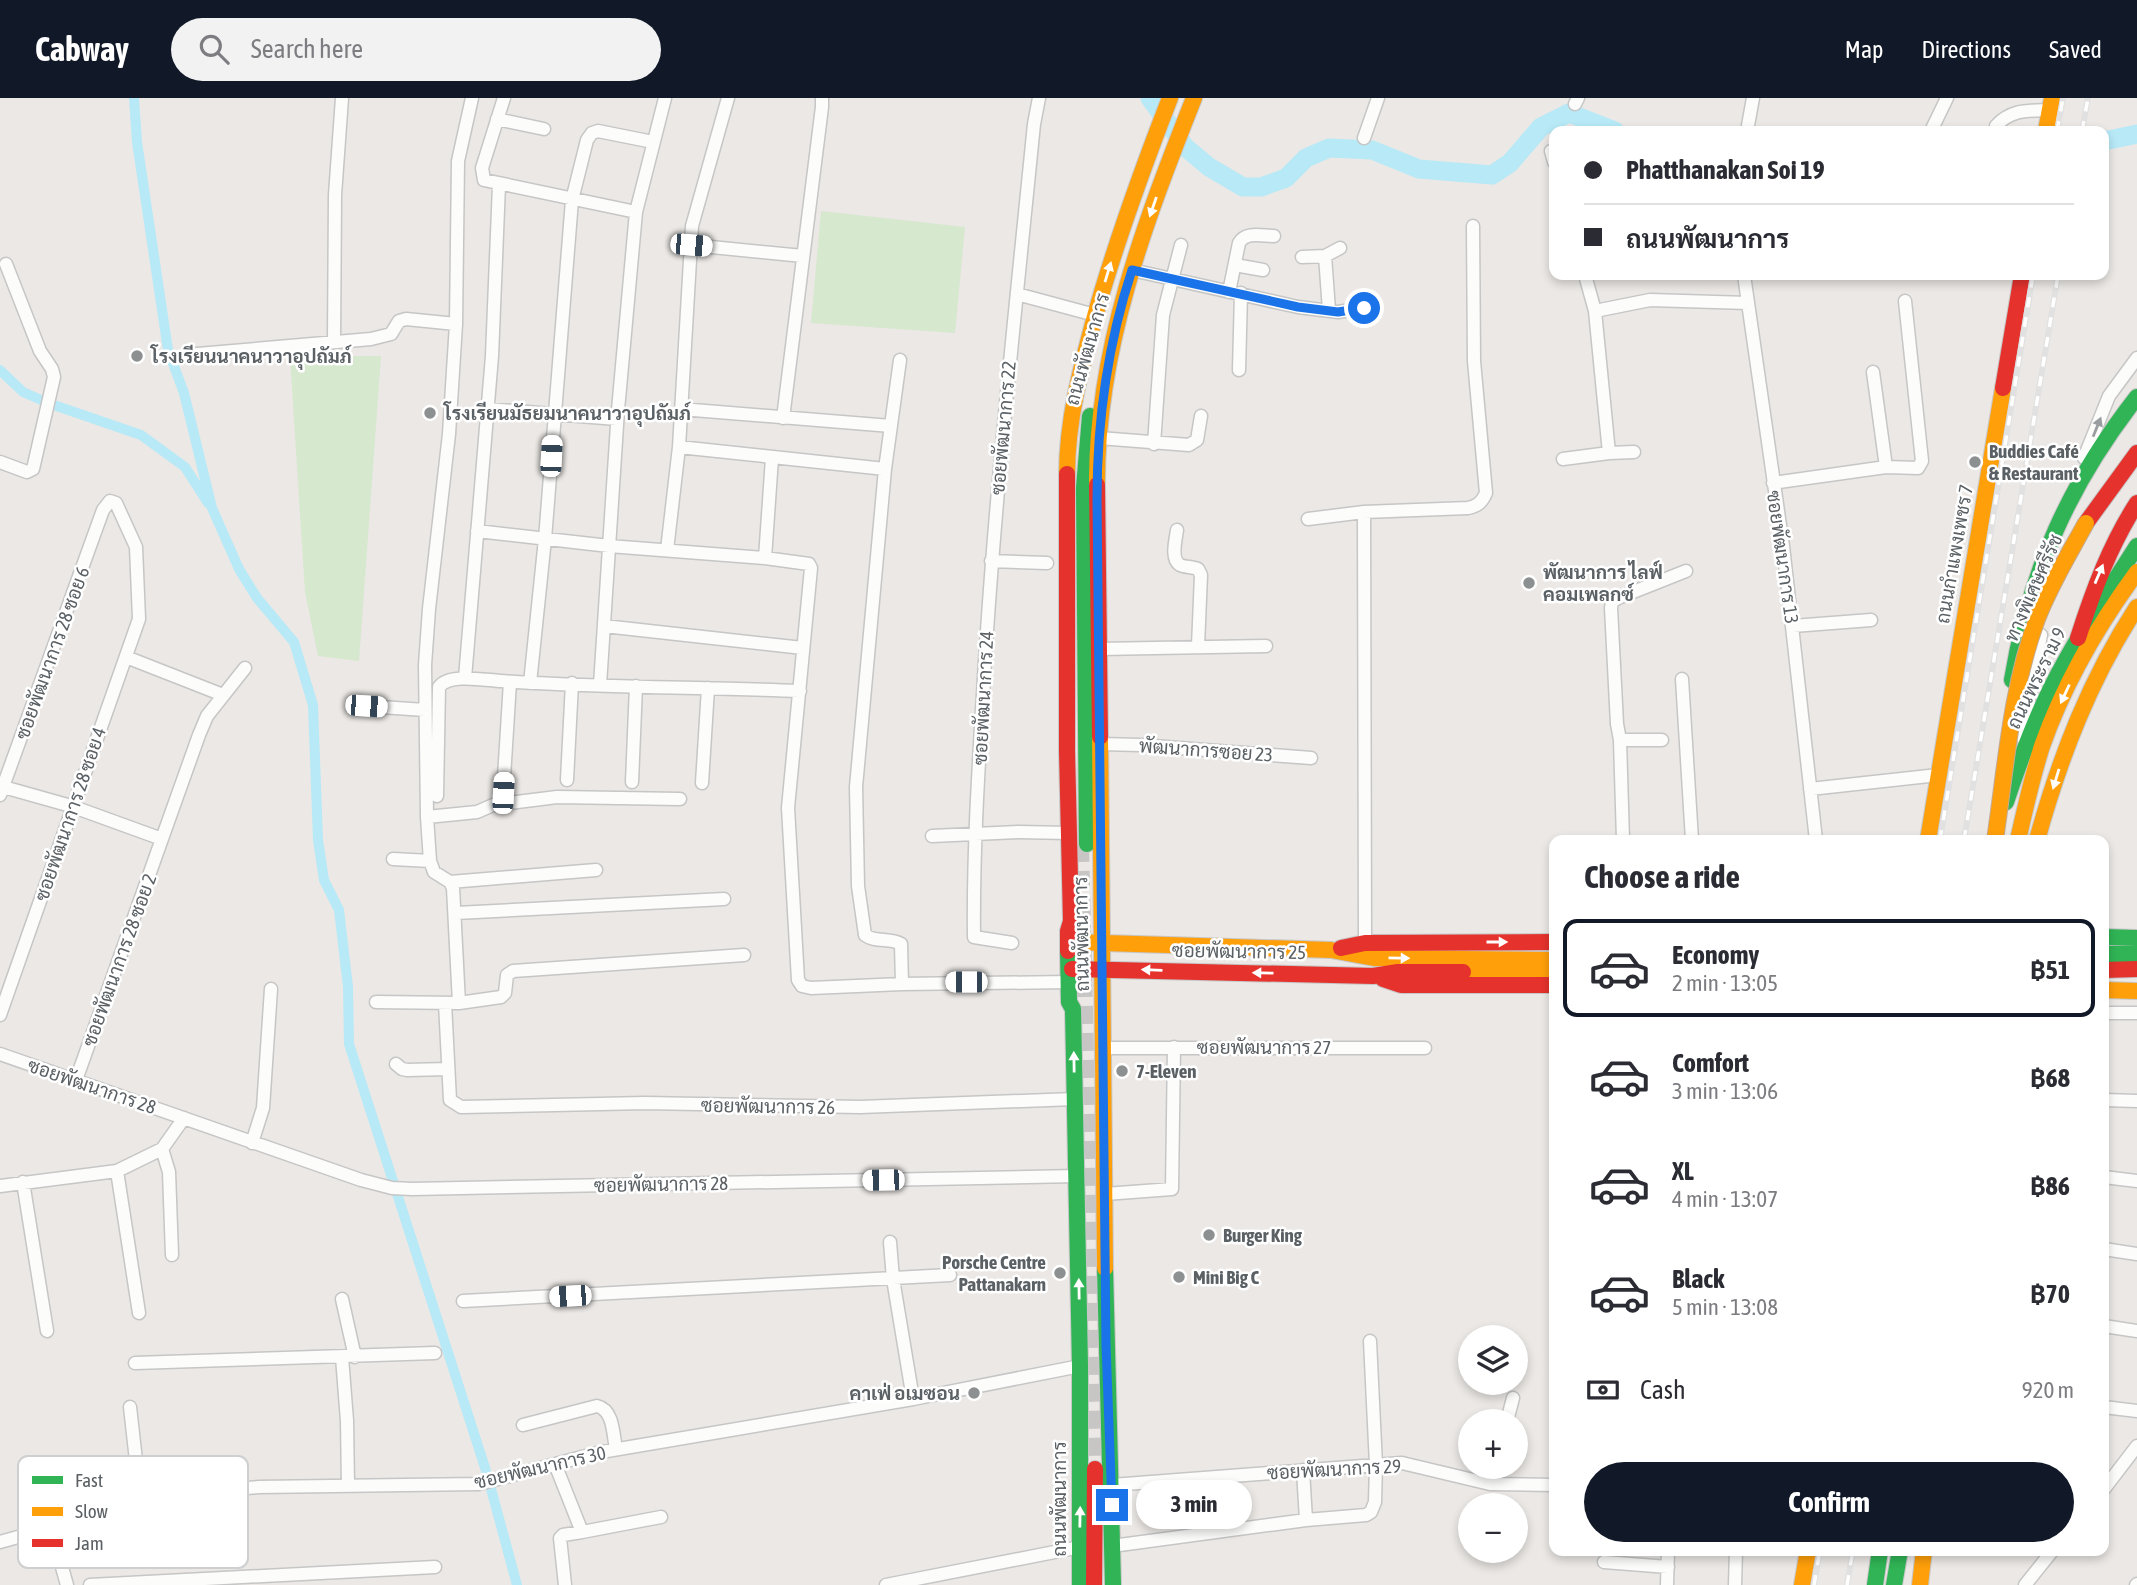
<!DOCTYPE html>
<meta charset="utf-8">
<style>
body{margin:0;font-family:"Asap Condensed",Sarabun,sans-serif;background:#f2f2f3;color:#2b2b33;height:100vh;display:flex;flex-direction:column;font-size:26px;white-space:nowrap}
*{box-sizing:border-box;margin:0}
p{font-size:23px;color:#7c7c81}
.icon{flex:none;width:38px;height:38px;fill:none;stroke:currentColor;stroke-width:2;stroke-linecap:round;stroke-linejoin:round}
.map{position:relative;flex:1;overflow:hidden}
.drawer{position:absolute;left:1549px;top:737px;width:560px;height:721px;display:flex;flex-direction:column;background:#fff;border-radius:14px;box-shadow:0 4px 10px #0003}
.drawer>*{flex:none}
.top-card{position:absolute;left:1549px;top:28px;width:560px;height:154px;border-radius:14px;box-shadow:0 4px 10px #0003;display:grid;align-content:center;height:154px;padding:0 35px;background:#fff}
.buttons{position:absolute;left:1458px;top:1227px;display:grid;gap:14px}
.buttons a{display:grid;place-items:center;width:70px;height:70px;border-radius:50%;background:#fff;box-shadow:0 4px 10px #0003;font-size:35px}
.end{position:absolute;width:32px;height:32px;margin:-16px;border:9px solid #1a73e8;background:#fff;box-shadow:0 0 0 4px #fff}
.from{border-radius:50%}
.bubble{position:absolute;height:49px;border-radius:24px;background:#fff;box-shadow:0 4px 10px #0003;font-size:23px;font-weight:700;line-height:49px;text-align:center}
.car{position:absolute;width:21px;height:42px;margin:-21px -10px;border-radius:9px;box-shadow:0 0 5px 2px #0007;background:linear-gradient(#fff 24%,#345 0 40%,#fff 0 76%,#345 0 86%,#fff 0)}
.top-card b{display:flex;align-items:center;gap:24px;height:66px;font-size:26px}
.top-card b+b{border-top:2px solid #e1e1e2}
.top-card i{width:18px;height:18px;background:#2b2b33}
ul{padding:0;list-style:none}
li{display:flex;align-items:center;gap:21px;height:98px;margin:0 14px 10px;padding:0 21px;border:4px solid transparent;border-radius:14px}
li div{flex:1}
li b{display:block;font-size:26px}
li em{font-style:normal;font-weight:700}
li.on{border-color:#111827}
li>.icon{width:63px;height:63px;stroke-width:1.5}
h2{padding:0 35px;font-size:32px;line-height:84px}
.pay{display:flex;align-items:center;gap:18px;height:77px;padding:0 35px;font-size:26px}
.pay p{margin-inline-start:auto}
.primary-button{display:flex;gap:14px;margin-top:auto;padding:14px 35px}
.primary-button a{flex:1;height:80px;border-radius:42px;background:#111827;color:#fff;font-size:28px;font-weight:700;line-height:80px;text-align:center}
header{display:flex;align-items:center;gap:42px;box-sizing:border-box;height:98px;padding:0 35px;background:#111827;color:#fff}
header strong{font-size:33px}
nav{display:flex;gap:38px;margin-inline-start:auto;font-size:24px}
.search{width:490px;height:63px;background:#f2f2f3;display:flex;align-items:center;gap:18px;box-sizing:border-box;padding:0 24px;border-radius:38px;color:#7c7c81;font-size:26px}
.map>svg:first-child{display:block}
.green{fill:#d6e8ce}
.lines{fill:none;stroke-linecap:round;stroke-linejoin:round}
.canal{stroke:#b7e9f7;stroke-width:10}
.river{stroke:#b7e9f7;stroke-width:19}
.secondary-tunnel{stroke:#c7c6c5;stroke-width:18;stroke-dasharray:18 9;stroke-linecap:butt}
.street-casing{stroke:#c6c6c6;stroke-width:15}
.fast-casing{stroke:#c7c7c7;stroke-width:18}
.slow-casing{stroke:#c7c7c7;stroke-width:18}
.jam-casing{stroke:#c7c7c7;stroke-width:18}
.street{stroke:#fcfcfb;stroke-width:12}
.fast{stroke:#30b455;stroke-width:16}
.slow{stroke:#ff9f0a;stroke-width:16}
.jam{stroke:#e5322d;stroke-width:16}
.rail-casing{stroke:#e2e1e2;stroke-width:6}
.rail{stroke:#fff;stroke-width:3.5;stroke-dasharray:10;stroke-linecap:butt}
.slow-bridge-casing{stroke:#c3aa92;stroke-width:18;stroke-linecap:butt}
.slow-bridge{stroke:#ff9f0a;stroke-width:16}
.oneway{fill:#fff}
.oneway2{fill:#9b9ea0}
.route{stroke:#1a73e8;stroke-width:9}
.poi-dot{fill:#8d9091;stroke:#fff;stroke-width:2.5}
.labels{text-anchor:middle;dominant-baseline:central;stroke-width:5;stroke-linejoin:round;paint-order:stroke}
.street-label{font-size:19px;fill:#5a6064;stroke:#fff}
.poi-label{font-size:19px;font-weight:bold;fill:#5a6064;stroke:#fff;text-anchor:start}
.key{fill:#fff;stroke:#cecfd0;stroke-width:2}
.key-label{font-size:19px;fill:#5a6064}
</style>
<header>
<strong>Cabway</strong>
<div class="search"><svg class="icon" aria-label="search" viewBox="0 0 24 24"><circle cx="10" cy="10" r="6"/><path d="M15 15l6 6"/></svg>Search here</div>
<nav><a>Map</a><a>Directions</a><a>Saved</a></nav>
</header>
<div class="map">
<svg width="2137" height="1487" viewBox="0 0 2137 1487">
<rect width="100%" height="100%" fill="#ebe8e5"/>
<path class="green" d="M821 113 965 129 955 235 811 225Z
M381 258 359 563 318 558 305 494 290 259Z"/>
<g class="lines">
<path class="canal" d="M134 0 137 44 168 252 184 295 212 410 239 471 257 500 294 544 313 607 318 742 324 782 339 812 348 889 349 946 487 1376 517 1487
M0 272 23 294 48 305 141 337 185 369 208 405"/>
<path class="river" d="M1150 0 1185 49 1209 69 1243 89H1261L1286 80 1306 60 1329 50 1372 52 1419 71 1492 77 1510 65 1541 29 1569 15 1615 33
M2104 43 2137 36"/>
<path class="secondary-tunnel" d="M1080 746 1095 1371"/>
<g class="street-casing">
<path id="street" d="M504 0 482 70 484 82 636 114
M1575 6 1578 0
M497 21 544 31
M1996 28C2011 11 2028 13 2050 12
M1747 33 1753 0
M1931 33 1947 0
M1364 40 1378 0
M1551 53 1554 64
M691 147 803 158
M1325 158 1329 212
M1302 159 1325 158 1340 150
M1235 167 1263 172
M1132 172 1298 209 1338 214 1364 210
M1585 177 1595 213 1609 355
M1744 177 1783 448 1816 742
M1229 194 1239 145C1246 133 1262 138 1274 138
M1017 196 1095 217
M1595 213 1650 202 1748 205
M334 244 335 97 342 0
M186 257 371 241 391 236 399 223 406 221 456 226
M900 262 885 371 856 689 858 788 865 837C875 845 891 839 901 846L902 886 1069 884
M1239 272 1241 195
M488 311 617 321
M681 311 891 328
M783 320 822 9V0
M1099 340 1189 347 1197 342 1201 318
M1154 346 1163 217 1181 147
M679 349 885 371
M2084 360 2109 298 2137 260
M1563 361 1609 355 1634 354
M0 364 27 374 33 371 54 279 52 271 40 253 6 166
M1886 369 1918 370 1922 363 1905 203
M1773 385 1886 369 1873 274
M1364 414 1365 845
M1308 421 1364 414 1468 410C1478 408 1482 404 1486 395L1474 263 1473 128
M1177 432C1176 441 1170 461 1180 467 1184 469 1193 469 1198 471L1201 477 1198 548
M477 433 609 448 765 460 809 466 811 470 788 710 798 882 802 888 811 890 902 886
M667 452 679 349 692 128 728 0
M765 460 772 360
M991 463 1047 465
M604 528 803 550
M1793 528 1871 522
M1099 551 1266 548
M126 559 223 597
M465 580 492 258 499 87
M1682 581 1692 742
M530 585 545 441 572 102 587 42 592 35 598 33 653 44
M600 587 618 312 636 114 665 0
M366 608 425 612
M2022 639 2041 537
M1620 642H1662
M1100 646 1140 647 1311 660
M567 682 572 585
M632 684 636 588
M702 685 708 590
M0 688 71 708 162 741
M1810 691 1938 677
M503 695 510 584
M0 697 103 412 110 403 116 405 136 449 139 521 0 917
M437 698 439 589C449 575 484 582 500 583 599 590 700 589 800 593
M427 719 477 714 493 707 557 699 680 701
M932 738 1018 734 1069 735
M1623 742 1620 642 1617 626 1611 510 1612 504 1618 500 1686 473
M393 761 430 763
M450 784 596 772
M456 815 724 801
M1012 845 974 839C973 758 978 677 983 596 994 405 1015 216 1034 26L1039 0
M376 904 459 905 501 899 505 895 507 877 513 873 744 857
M445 905 450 1002 461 1009 645 1005 860 1009 1074 1001
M459 905 453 790 450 784 434 774 430 763 427 719 425 567 429 511 449 336 456 226 458 63 472 0
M2104 915H2137
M1104 950H1425
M0 956 361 1082 392 1090 412 1091 1077 1078
M396 966 402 971 407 972 448 971
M76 982 199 637 207 618 245 570
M2104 1002 2137 1003
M252 1045 263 1010 271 891
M162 1051 169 1074 172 1157
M117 1073 139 1215
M2104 1079 2137 1083
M23 1084 47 1233
M0 1088 117 1073 162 1051 184 1020
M1105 1096 1172 1091 1174 949
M890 1144 893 1181 913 1301
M2104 1151 2137 1156
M342 1201 355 1259
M463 1203 950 1177
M2104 1228 2137 1233
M342 1259 347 1323 348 1388
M135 1265 435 1255
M130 1309 141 1407
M2104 1309 2137 1313
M1507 1323 1513 1300
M523 1327 597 1308C614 1312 613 1337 616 1351
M555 1366 582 1434 563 1437 560 1440 565 1487
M1303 1372 1306 1422
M1490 1386 1495 1368
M1112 1387 1402 1365 1490 1386 1554 1387
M2104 1391 2137 1348
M51 1430 67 1487
M582 1434 661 1419
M0 1444 122 1410 203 1394 259 1389 479 1386 601 1354 913 1301 1080 1268
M1112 1448 1306 1422 1366 1417 1371 1414 1375 1404 1376 1367 1370 1243
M1604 1464 1668 1469
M90 1487 435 1469
M886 1487 1080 1449
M1667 1487 1668 1452
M1735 1487 1736 1452
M2025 1487 2053 1452
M2136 1487 2137 1486"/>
</g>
<g class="fast-casing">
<path id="fast" d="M2012 582C2030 473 2069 386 2137 299
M2006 704C2019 665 2033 626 2051 590 2076 540 2107 495 2137 448
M1087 746 1084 390 1090 318
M2104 839 2137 840
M1068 853 1069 904 1073 911 1080 1268V1487
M2104 856H2137
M1105 1170 1113 1487
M1875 1487 1880 1452
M1894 1487 1900 1452"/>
</g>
<g class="slow-casing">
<path id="slow" d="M2046 33 2052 0
M1067 376C1067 322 1081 270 1095 218 1116 144 1142 72 1170 0
M1097 387C1096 252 1145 124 1194 0
M1100 639 1105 1170
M1928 742 2003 290
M2018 742C2025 711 2032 679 2042 648 2064 586 2098 527 2137 474
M2037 742C2060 659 2090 581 2137 509
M1072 844 1331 852 1374 860 1554 862
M1463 874 1554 875
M2104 892 2137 893
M1802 1487 1808 1452
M1920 1487 1924 1452"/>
</g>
<g class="jam-casing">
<path id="jam" d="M2003 290 2022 177
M1067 376V653L1071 823 1068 833V853
M1097 387 1100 639
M2086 425 2137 355
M2078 540C2093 493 2110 447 2137 405
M1341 850 1365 845 1554 844
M1072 871 1373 878 1398 874H1463
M2104 872 2137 871
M1383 881 1401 887H1554
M1094 1487 1095 1371"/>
</g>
<use href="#street" class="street"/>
<use href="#fast" class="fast"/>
<use href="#slow" class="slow"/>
<use href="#jam" class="jam"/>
<g class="rail-casing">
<path id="rail" d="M2057 33 2063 0
M2082 33 2088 0
M1940 742 2033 177
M1964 742 2058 177
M1814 1487 1820 1452
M1847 1487 1853 1452"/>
</g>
<use href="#rail" class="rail"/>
<g class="slow-bridge-casing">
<path id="slow-bridge" d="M1995 742C2006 668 2011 591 2037 521 2050 487 2069 456 2086 425"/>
</g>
<use href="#slow-bridge" class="slow-bridge"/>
</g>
<defs><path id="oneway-solid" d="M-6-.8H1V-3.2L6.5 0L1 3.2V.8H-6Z" transform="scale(1.75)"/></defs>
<g class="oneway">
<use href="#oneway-solid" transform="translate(1153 109) rotate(109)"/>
<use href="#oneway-solid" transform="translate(1108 174) rotate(-73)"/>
<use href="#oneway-solid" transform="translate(2099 476) rotate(-67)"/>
<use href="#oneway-solid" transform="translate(2065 596) rotate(115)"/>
<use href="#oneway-solid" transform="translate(2056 681) rotate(107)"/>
<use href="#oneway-solid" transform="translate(1497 844)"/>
<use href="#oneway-solid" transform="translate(1399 860) rotate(1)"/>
<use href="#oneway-solid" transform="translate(1152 872) rotate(-178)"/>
<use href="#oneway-solid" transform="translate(1263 875) rotate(-179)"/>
<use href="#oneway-solid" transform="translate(1074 964) rotate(-91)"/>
<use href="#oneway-solid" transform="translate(1079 1191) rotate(-91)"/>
<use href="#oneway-solid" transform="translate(1080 1419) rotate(-89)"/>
</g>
<use class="oneway2" href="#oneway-solid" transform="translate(2097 329) rotate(-68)"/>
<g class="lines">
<path class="route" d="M1112 1407 1106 1247 1097 401C1097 325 1108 245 1132 172L1298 209 1338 214 1364 210"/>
</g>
<g class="poi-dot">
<circle cx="137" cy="258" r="7"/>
<circle cx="430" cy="315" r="7"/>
<circle cx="1975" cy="364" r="7"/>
<circle cx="1529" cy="485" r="7"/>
<circle cx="1122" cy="973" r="7"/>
<circle cx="1209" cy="1137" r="7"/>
<circle cx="1060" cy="1175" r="7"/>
<circle cx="1179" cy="1179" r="7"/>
<circle cx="974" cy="1295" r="7"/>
</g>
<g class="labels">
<g class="street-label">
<text transform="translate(1087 251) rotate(-74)">ถนนพัฒนาการ</text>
<text transform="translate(1003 330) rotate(-85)">ซอยพัฒนาการ 22</text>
<text transform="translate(1954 456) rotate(-80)">ถนนกำแพงเพชร 7</text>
<text transform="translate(1783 459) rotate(82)">ซอยพัฒนาการ 13</text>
<text transform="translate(2033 490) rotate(-66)">ทางพิเศษศรีรัช</text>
<text transform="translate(52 555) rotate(-70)">ซอยพัฒนาการ 28 ซอย 6</text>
<text transform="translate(2036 580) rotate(-64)">ถนนพระราม 9</text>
<text transform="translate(983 600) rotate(-87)">ซอยพัฒนาการ 24</text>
<text transform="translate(1206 652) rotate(4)">พัฒนาการซอย 23</text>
<text transform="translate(70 716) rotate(-71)">ซอยพัฒนาการ 28 ซอย 4</text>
<text transform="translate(1081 836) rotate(-91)">ถนนพัฒนาการ</text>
<text transform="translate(1239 853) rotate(1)">ซอยพัฒนาการ 25</text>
<text transform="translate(119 862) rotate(-70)">ซอยพัฒนาการ 28 ซอย 2</text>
<text x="1264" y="949">ซอยพัฒนาการ 27</text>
<text transform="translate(92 988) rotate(19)">ซอยพัฒนาการ 28</text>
<text transform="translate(768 1008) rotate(1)">ซอยพัฒนาการ 26</text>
<text transform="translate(661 1086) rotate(-1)">ซอยพัฒนาการ 28</text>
<text transform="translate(540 1369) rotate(-13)">ซอยพัฒนาการ 30</text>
<text transform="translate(1334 1371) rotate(-3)">ซอยพัฒนาการ 29</text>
<text transform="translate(1059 1401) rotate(-90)">ถนนพัฒนาการ</text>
</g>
<g class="poi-label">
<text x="151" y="258">โรงเรียนนาคนาวาอุปถัมภ์</text>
<text x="444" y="315">โรงเรียนมัธยมนาคนาวาอุปถัมภ์</text>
<text x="1989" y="353">Buddies Café<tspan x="1989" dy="22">&amp; Restaurant</tspan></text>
<text x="1543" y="474">พัฒนาการ ไลฟ์<tspan x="1543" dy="22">คอมเพลกซ์</tspan></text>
<text x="1136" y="973">7-Eleven</text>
<text x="1223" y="1137">Burger King</text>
<text x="1046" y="1164" text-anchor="end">Porsche Centre<tspan x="1046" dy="22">Pattanakarn</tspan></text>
<text x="1193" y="1179">Mini Big C</text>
<text x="960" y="1295" text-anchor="end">คาเฟ่ อเมซอน</text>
</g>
</g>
<rect x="18" y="1358" width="230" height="112" rx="10" class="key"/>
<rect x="32" y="1378" width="31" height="8" fill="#30b455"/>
<rect x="32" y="1409" width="31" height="9" fill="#ff9f0a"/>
<rect x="32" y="1441" width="31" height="8" fill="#e5322d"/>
<g class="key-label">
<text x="75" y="1389">Fast</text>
<text x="75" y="1420">Slow</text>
<text x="75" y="1452">Jam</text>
</g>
</svg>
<div class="buttons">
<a><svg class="icon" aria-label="layers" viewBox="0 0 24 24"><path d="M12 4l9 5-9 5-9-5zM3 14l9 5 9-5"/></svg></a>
<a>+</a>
<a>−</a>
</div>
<i class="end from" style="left:1364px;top:210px"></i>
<i class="end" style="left:1112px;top:1407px"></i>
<div class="bubble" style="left:1136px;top:1382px;width:116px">3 min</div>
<i class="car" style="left:691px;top:147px;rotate:95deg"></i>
<i class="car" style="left:551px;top:358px;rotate:3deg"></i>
<i class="car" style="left:366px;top:608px;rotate:94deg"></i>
<i class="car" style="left:503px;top:695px;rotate:3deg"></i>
<i class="car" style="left:966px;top:884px;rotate:270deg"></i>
<i class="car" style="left:883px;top:1082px;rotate:269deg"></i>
<i class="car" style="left:570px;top:1198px;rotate:267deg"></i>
<div class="top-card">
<b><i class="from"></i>Phatthanakan Soi 19</b>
<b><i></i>ถนนพัฒนาการ</b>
</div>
<section class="drawer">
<h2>Choose a ride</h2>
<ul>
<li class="on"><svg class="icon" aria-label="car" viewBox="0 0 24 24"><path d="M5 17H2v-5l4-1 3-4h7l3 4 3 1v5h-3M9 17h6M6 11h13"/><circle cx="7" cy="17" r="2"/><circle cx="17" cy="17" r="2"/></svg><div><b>Economy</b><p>2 min · 13:05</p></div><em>฿51</em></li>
<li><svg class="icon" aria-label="car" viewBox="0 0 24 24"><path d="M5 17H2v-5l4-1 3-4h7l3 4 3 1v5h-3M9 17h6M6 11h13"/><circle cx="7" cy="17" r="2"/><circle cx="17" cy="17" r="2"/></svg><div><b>Comfort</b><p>3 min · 13:06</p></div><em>฿68</em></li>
<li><svg class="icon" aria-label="car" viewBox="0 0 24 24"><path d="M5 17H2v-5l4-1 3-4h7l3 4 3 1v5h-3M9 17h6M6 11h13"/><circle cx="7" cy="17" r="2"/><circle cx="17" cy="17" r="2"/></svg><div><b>XL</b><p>4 min · 13:07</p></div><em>฿86</em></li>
<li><svg class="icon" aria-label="car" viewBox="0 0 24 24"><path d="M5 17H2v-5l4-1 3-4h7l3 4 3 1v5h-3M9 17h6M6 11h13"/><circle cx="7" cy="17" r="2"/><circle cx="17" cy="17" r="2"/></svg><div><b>Black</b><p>5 min · 13:08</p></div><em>฿70</em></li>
</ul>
<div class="pay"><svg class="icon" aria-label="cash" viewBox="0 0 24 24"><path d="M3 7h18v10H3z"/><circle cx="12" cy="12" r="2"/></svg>Cash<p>920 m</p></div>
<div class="primary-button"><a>Confirm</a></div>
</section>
</div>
